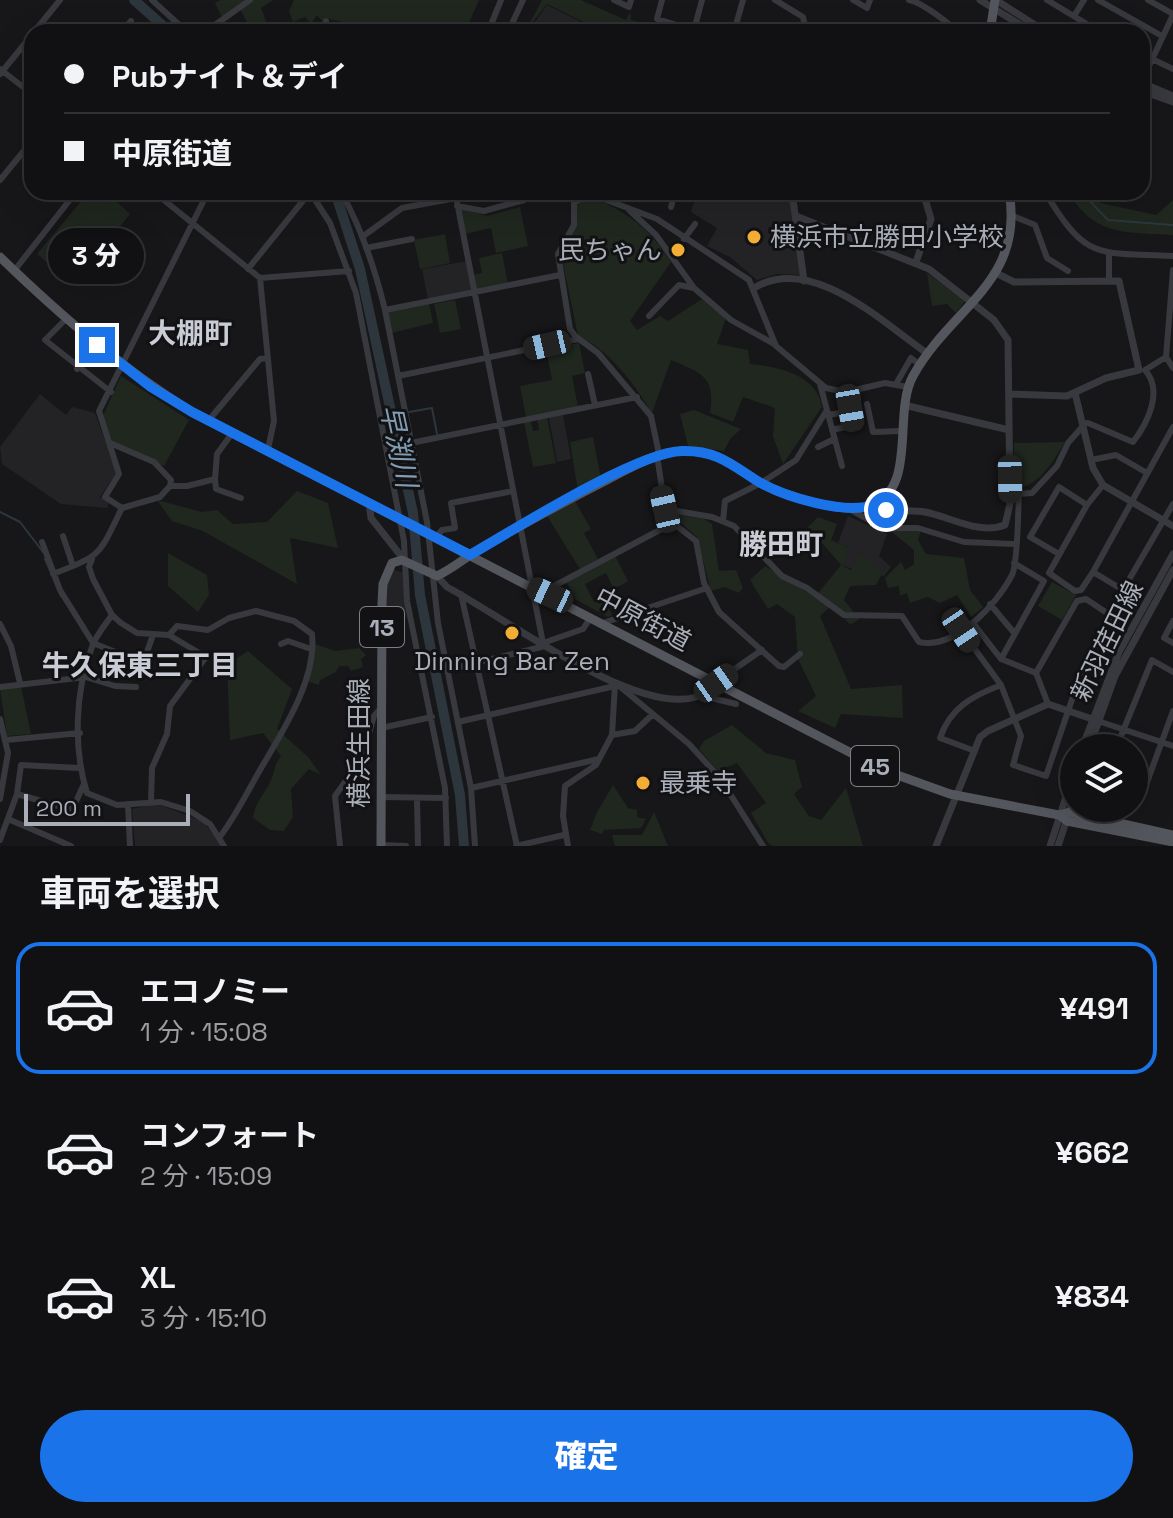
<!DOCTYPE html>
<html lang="ja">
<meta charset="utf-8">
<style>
body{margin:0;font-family:"Space Grotesk","Noto Sans JP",sans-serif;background:#1a1a1c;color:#f1f3f6;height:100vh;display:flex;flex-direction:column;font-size:30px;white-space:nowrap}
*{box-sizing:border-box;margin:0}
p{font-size:26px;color:#9c9da0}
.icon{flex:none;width:44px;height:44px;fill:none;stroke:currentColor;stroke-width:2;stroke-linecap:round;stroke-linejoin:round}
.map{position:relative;height:846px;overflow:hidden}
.details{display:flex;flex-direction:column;background:#111113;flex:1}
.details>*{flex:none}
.hud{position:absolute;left:24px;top:24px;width:1126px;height:176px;border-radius:24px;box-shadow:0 8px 32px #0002,0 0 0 2px #303133;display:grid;align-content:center;height:176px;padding:0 40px;background:#111113}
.tools{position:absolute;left:1060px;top:734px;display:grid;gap:16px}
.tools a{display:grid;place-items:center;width:88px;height:88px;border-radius:50%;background:#111113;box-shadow:0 8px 32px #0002,0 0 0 2px #303133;font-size:40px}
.scale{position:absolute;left:24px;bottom:20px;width:166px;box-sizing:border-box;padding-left:8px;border:4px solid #a9aeb9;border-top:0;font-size:22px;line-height:28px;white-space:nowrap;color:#a9aeb9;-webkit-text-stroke:6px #121214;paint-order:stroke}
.end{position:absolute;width:36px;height:36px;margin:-18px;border:10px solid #1a73e8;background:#fff;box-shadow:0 0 0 4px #fff}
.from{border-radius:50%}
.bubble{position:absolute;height:56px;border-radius:28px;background:#111113;box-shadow:0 8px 32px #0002,0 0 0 2px #303133;font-size:26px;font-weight:800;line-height:56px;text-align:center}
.car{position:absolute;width:24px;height:48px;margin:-24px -12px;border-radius:10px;box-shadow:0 0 6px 2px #0007;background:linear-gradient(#222 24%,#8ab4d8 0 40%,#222 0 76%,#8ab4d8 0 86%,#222 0)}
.hud b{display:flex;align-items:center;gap:28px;height:76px;font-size:30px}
.hud b+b{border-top:2px solid #303133}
.hud i{width:20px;height:20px;background:#f1f3f6}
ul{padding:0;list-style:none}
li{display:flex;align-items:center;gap:24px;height:132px;margin:0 16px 12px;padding:0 24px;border:4px solid transparent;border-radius:24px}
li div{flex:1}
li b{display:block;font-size:30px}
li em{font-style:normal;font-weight:800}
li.active{border-color:#1a73e8}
li>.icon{width:72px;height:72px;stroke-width:1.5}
h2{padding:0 40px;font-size:36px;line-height:96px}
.action{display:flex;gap:16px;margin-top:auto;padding:16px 40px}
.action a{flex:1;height:92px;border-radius:48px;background:#1a73e8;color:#fff;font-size:32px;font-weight:800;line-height:92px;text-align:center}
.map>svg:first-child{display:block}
.built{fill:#232326}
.green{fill:#1f271f}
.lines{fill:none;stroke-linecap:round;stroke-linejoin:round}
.stream{stroke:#2d363d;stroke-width:2}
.river{stroke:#2d363d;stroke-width:10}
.minor{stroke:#38393e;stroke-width:6}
.tertiary{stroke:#38393e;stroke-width:7}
.primary{stroke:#54565d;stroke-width:9}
.route{stroke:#1a73e8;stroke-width:10}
.poi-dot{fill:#f2ad35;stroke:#121214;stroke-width:3}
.labels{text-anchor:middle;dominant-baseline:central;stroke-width:6;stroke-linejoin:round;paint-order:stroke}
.shield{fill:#121214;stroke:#7c7f88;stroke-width:2}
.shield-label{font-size:24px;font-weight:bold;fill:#a9aeb9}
.poi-label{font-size:26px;fill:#a9aeb9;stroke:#121214;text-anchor:start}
.street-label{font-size:26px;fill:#a9aeb9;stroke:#121214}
.neighbourhood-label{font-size:28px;font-weight:bold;fill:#cacdd5;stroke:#121214}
.water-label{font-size:28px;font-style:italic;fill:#809db3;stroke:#121214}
</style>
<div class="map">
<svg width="1173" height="846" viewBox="0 0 1173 846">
<rect width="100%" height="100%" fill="#171719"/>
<path class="built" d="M547 5 602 32H528Z
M697 192H789L801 275 777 274 757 280 730 257 707 246 717 228 691 212Z
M467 261 472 291 428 300 422 269Z
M40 394 66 415 72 407 95 413 115 468V475L100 497 109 503 107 508 61 504 2 464 0 447Z
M563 415 571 459 557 462 549 418Z
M848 516 887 534 879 556 891 567 884 576 841 566 849 548 838 543Z
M392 569 404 573 406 618 385 617 386 588Z
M150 805 163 806 204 822 222 846H135L132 809Z"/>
<path class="green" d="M221 0H273L261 8 270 32H258L253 23 249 26 239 7 222 17 215 3Z
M294 0H479L465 32H385L325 18 323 22 317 15 311 24 305 17 293 22 289 11Z
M542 0H581L626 20 630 12 631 20 652 25 650 32H604L547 4 525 32Z
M89 192H106L130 214 73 284 37 254Z
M1068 192H1095L1100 203 1156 215 1173 200V235C1126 232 1095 237 1068 192Z
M589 196C629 213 647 226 671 262L630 321 637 330 660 316 668 321 702 299 726 318 717 344 748 350 750 364C780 367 817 375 822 407L783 464 773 436 775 408 743 397 733 422 710 413C716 376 701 373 671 360L652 413C635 385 609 349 578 336L561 254 575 227V207Z
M520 207 528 246 496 253 491 228 465 234 460 208 487 216Z
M445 234 450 263 420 269 414 240Z
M502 253 508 284 476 290 473 275 482 273 479 258Z
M927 273 965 301 956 313 947 304 932 306Z
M455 300 461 329 440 333 434 304Z
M429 303 433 323 391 333 386 312Z
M579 343 585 373 572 376 578 407 526 417 520 386 552 380 546 349Z
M121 376 189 420 164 466 111 441 102 418Z
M694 410 741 429 730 439 724 451 688 446 680 414Z
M547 417 556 463 533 467 524 422 531 421 533 431 539 430 537 419Z
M593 437 601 479 578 491 570 442Z
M1065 442C1052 463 1039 487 1013 489L1014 443Z
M297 491 328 503 338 548 290 538 297 584 203 531 172 521 157 500 202 512 217 510 233 524 267 522Z
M575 501 591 529 584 533 598 559 580 569 547 516Z
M669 513 704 519 712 524 719 571 736 570 743 588 739 593 725 587 711 591 697 537Z
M818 517 837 524 831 540 849 548 842 566 851 570 861 553 883 572 876 585 850 586 844 600 859 619 850 625 833 604 820 616 851 689 902 685 903 718 841 714 835 728 798 711 816 696 798 659 795 617 777 604 768 609 750 580 765 566 815 597 841 565 808 527Z
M888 529 921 530 918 540 926 554 964 558 970 590 983 607 971 617 957 595 940 603 928 597 910 603 907 593 900 596 899 586 888 588 885 578 901 562 905 570 914 564V550Z
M168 553 207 575 209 595 198 612 168 586Z
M615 556 628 581 614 589 606 573 585 584 594 602 604 598 612 615 608 617 575 599 566 581Z
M1052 582 1076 595 1062 620 1038 606Z
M315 644 335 651 359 648 366 655 361 659 363 667 351 671 348 666H339L336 672 320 680 319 685 306 681Z
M248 651 292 689 277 729 308 757 321 775 309 769 291 789 293 817 284 831 270 830 253 818C256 799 264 796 271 780 275 771 274 765 281 756L263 733 230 740 227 664Z
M21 686 31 734 7 736 0 689Z
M732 725 766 753 795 760 802 787 794 794 809 816 821 820 846 788 863 846H772L768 843 751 813 766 803 737 763 718 771 699 749 704 741Z
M613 785 628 808 637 810V817L646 819 641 828 604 830 602 834 590 830 596 814Z
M654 812 668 846H615L612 835H642Z"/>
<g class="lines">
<path class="stream" d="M1081 192 1108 220 1173 225
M409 412 432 408 437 434
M0 512 20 522 43 552
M45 559 61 596"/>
<path class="river" d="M134 0 170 32
M335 192 360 269 413 513 420 595 460 795 464 846"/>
<path class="minor" d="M152 0 187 32
M614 0 629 7 631 0
M662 0 657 19 700 32
M775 0 803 17 805 26 784 32
M853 0 867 8 870 0
M909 0C921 2 948 22 957 32
M1047 0 1100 32
M1098 0 1162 36
M1148 0 1173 14
M1074 16 1084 0
M694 30 702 0
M34 32 60 0
M121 32 131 21
M205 32 250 0
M322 32 326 21
M373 32H376
M488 32 501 0
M508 32 523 0
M734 32 743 0
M1142 54 1173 69
M0 69 32 94
M0 74 32 35
M1142 81 1173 15
M0 180 32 141
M154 192 260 278 349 271
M341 192C362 229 375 269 385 310L560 275
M455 192 543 643 583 629 591 617
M482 192H492
M585 192 657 219 749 280 776 346 826 388 846 392 885 383 908 387
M1045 192C1087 262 1097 252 1173 256
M589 194 574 203V225L558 254 570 329 575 336 598 353 651 416 659 454
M457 206 484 211 524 200 527 192
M671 207 675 192
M629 210 656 235 694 288 731 320 774 344
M1013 216 1035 225 1047 258 1068 271
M362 237 402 208 456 198
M684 239 695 224
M366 248 412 239
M248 269 310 192 330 223 356 293 404 541 407 601 445 788 447 846
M1173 270 1166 357 1173 368
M14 271 76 192
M260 278 274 421 268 449
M1109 278V253
M385 310 427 522 438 623 471 788 475 846
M649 316 679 285 694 288
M66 319 45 340 111 392
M77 369 97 345
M1145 370 1166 357
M588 374 595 405
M398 376 578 339
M820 384 842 466
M896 384 911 358 920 365
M867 404 873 432 901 431
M828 415 846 412 858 400 857 390
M209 420 260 359 268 358
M1082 424 1088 423 1133 442C1147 424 1164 391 1145 370
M832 430 853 425 850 408
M110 443 154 462 171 480 170 486H187L215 479 217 454 233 432
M411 443 637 397
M818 447 834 439
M657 455 665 509 673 523 696 541 704 583 719 612 779 666 784 667 800 654
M1091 460 1116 455 1147 473
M215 479 216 489 241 498
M1103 485 1087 505 1049 573 1075 591 1081 590 1093 572 1173 427
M122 508 105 497 119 474 99 411 208 192
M665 509 712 517 734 526 782 576 807 588 844 615 902 616 919 642C955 650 997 604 1012 575 1018 564 1018 510 1019 494L1032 493 1057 466 1068 443 1083 426
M849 509 883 528H918L964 542 1014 544
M723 521 725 501 761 483 796 460 827 410
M63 536 73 566
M436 537 442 530 455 528 451 503 513 491
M42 542 60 590 93 643 143 663 153 635
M1059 554 1030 537 1059 487 1087 505
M92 559 89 567 93 579 112 615 121 623 137 633 169 635 206 657 170 706 167 734 152 768 151 802
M1093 572 1123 590 1173 504
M53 574C104 554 98 556 122 508L160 497 170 486
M461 594 517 846
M550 595 554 586 673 523
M990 604 1015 634
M112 615C105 625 96 635 92 647 75 691 73 748 87 793L117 805 161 802 190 811 210 824 224 846
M1173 621 1164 638 1173 643
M603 623 707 588
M973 623 1001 659 1036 673 1048 704
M0 624 11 646 20 683
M961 630 1001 685C972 696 950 708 940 738L975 751
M169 635 177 626 208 630 229 618 256 611 294 621 312 634C317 680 282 732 260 770 246 794 236 816 219 838
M281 644 288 641 311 649
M374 644 376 627 382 624
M1001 659 1044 581 1014 563
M447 670 545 646
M716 682 762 650
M618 685 689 744 720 778 763 846
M1001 685 1021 736 1013 765 1046 776 1084 664 1109 620 1107 613 1086 599 1077 601 1036 673
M0 687 86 677 115 686 136 687
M699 695 736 704
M0 719 8 753 0 799
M1098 721 1173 746
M458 722 615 686
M381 728 432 717
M612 735 635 731 653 714
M6 740 80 733
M1116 748 1152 660 1173 672
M471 788 599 759
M17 794 72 810 84 784
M1134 794 1142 796 1173 711
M381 797 446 798
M417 798 418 846
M128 804 130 846
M8 819 71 846
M0 840 17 794 21 765 79 768
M381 845 406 846
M340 846 335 796 362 758 374 716 381 708
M516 846 564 835
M568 846 563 816 565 786 596 765 612 735 615 684"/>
<path class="tertiary" d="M980 0 1032 32
M996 0 1046 32
M1142 83 1173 96
M1142 91 1173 102
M792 192 804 281
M796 216 929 269 994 320 1008 340 1010 504 1005 525C979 535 951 517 925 512 908 509 890 514 876 504
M916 262 931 219 923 192
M996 273 1014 282 1119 281 1139 370 1106 378 1067 396 1010 394
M754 288C812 253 883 323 928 354
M1075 393 1093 468 1103 485 1173 526
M904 405 1009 430
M369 502 371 518 405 561
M437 576 447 587C502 616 635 716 696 697 703 695 710 687 716 683
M1082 748 1119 652 1173 554
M1089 748 1115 676 1173 570
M936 846 980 737 988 731 1048 704 1098 721
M1050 846 1074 772
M1058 846 1074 798"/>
<path class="primary" d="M990 32 995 0
M0 257C60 315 121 368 192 412L886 771 950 794 1059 815 1070 812 1173 835
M1059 815 1067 821 1173 842
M381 846 382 603 383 584 392 563 402 560 437 576C454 568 467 556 483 547 523 524 564 502 605 481 631 468 654 452 683 451 718 450 732 465 759 482 782 495 845 515 869 506 919 490 892 414 913 376 951 307 1025 282 1009 192"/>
</g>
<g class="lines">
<path class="route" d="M97 345 151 387 192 412 470 555C515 529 637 452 682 451 717 450 732 465 759 482 785 497 847 516 876 504L886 510"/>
</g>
<g class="poi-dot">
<circle cx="754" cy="237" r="8"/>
<circle cx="678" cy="250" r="8"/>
<circle cx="512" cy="633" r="8"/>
<circle cx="643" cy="783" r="8"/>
</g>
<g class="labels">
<g class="shield">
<rect x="360" y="607" width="44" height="40" rx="6"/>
<rect x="851" y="746" width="48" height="40" rx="6"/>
</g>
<g class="shield-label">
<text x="382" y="627">13</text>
<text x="875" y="766">45</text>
</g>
<g class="poi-label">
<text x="770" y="237">横浜市立勝田小学校</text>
<text x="662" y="250" text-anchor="end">民ちゃん</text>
<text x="512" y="661" text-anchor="middle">Dinning Bar Zen</text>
<text x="659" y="783">最乗寺</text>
</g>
<g class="street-label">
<text transform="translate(643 619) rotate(28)">中原街道</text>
<text transform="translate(1107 641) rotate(-64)">新羽荏田線</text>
<text transform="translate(359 743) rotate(-90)">横浜生田線</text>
</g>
<g class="neighbourhood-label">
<text x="190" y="333">大棚町</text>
<text x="781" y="544">勝田町</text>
<text x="140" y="665">牛久保東三丁目</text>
</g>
<g class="water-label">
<text transform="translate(399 446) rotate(78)">早渕川</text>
</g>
</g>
</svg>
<div class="tools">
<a><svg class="icon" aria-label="layers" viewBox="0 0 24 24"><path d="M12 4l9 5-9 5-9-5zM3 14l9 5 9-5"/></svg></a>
</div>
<div class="scale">200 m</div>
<i class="end from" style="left:886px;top:510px"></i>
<i class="end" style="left:97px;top:345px"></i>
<div class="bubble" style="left:48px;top:228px;width:96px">3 分</div>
<i class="car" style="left:547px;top:345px;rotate:257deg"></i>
<i class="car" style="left:850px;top:408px;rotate:170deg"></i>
<i class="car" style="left:1010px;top:479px;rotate:179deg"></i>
<i class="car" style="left:665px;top:509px;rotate:347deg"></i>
<i class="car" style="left:550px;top:595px;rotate:295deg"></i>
<i class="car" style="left:961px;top:630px;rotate:146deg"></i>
<i class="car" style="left:716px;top:683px;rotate:55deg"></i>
<div class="hud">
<b><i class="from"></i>Pubナイト＆デイ</b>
<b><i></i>中原街道</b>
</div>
</div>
<section class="details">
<h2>車両を選択</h2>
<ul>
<li class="active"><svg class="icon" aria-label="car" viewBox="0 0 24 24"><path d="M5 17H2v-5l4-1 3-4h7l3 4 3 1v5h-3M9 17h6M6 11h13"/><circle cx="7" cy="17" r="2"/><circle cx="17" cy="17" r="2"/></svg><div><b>エコノミー</b><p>1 分 · 15:08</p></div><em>¥491</em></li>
<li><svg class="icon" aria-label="car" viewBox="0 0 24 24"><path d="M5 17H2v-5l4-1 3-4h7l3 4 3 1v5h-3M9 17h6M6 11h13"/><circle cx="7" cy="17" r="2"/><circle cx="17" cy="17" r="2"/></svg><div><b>コンフォート</b><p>2 分 · 15:09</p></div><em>¥662</em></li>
<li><svg class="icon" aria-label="car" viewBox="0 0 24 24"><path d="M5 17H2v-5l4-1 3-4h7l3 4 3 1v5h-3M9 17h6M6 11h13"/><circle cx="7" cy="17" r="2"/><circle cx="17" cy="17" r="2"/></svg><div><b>XL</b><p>3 分 · 15:10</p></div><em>¥834</em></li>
</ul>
<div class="action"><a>確定</a></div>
</section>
